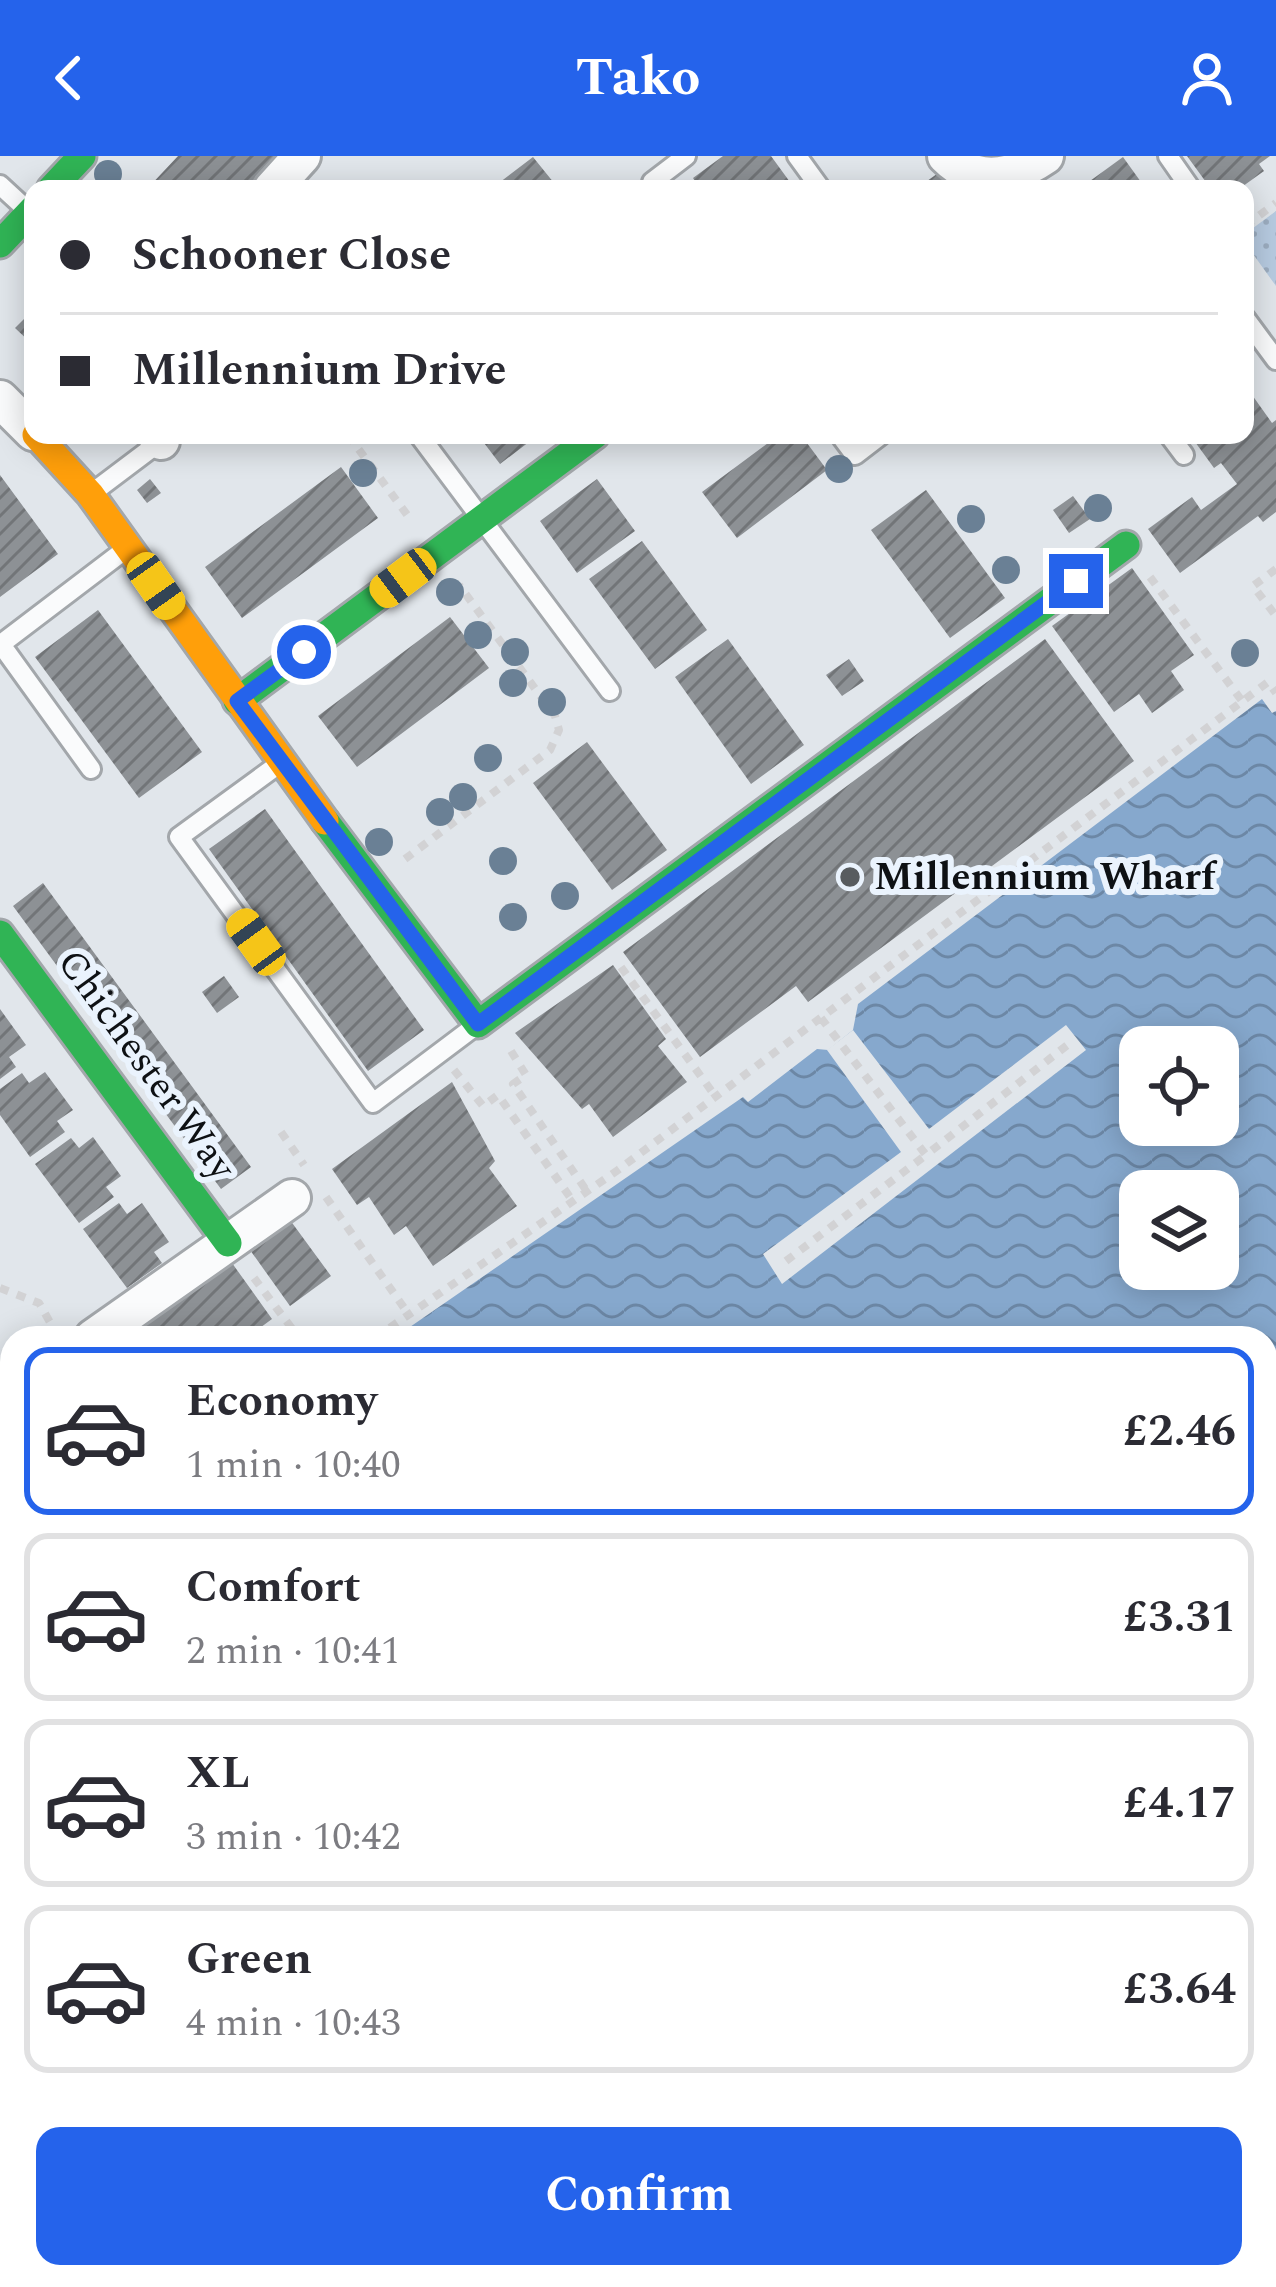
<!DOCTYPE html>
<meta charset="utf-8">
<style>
body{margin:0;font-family:Spectral,serif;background:#f7f7f7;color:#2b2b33;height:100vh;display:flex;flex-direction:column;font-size:45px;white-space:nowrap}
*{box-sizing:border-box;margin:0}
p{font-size:39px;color:#7c7c81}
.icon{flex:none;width:66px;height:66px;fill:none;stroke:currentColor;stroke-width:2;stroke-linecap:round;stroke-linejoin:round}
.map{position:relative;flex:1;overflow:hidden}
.sheet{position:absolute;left:0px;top:1170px;width:1278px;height:963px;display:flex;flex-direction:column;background:#fff;border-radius:36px 36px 0 0;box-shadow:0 6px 30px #0003}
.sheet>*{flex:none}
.banner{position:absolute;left:24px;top:24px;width:1230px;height:264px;border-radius:24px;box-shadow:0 6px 30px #0003;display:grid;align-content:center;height:264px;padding:0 36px;background:#fff}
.controls{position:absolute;left:1119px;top:870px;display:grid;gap:24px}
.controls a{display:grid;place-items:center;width:120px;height:120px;border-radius:24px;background:#fff;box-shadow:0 6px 30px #0003;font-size:60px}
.end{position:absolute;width:54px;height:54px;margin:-27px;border:15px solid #2563eb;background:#fff;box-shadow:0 0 0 6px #fff}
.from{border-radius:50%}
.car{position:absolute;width:36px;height:72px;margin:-36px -18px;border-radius:15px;box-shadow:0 0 9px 3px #0007;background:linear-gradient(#f5c518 24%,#345 0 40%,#f5c518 0 76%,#345 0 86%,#f5c518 0)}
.banner b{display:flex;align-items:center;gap:42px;height:114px;font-size:45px}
.banner b+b{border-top:3px solid #e1e1e2}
.banner i{width:30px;height:30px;background:#2b2b33}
ul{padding:21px 0 0;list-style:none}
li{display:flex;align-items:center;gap:36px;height:168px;margin:0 24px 18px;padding:0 12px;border:6px solid #e1e1e2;border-radius:24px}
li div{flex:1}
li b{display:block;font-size:45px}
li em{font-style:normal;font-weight:700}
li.on{border-color:#2563eb}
li>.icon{width:108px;height:108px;stroke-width:1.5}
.action{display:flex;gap:24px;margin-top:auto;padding:24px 36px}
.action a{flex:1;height:138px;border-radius:24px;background:#2563eb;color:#fff;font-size:48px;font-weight:700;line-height:138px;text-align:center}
header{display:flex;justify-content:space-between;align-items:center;height:156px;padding:0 36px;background:#2563eb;color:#fff;font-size:54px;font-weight:700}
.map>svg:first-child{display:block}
.green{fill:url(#green-dots)}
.water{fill:url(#water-waves);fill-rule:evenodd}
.pier{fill:#e1e6eb}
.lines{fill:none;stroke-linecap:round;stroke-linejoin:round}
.ferry{stroke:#164879;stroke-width:3;stroke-dasharray:15 12;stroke-linecap:butt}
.building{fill:url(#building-hatch)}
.lane-casing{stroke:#a3a7ab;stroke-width:24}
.street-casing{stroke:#a3a7ab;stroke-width:42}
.fast-casing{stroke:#a3a7ab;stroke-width:33}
.slow-casing{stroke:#a3a7ab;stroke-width:33}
.path{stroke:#d2d2d4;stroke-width:8;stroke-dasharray:9 9;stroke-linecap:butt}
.lane{stroke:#fafbfc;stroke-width:18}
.street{stroke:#fafbfc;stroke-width:36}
.fast{stroke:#30b455;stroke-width:27}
.slow{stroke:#ff9f0a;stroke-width:27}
.tree{fill:#6a8095}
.route{stroke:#2563eb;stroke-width:15}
.poi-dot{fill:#585c5f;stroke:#eaf3fd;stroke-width:4.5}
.labels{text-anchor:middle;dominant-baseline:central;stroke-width:12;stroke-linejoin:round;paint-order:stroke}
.poi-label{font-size:39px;font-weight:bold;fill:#0e1114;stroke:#eaf3fd;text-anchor:start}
.street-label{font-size:39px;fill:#0e1114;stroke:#eaf3fd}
</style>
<header><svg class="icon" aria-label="back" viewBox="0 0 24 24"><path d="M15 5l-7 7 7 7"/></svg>Tako<svg class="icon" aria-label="person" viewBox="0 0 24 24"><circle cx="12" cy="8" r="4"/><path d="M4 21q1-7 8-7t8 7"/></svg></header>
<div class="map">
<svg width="1276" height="2131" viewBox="0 0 1276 2131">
<defs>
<pattern id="green-dots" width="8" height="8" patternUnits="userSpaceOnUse" patternTransform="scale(3)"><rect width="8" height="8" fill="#b7cbe1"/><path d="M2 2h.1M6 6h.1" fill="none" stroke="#9cadc0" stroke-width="1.8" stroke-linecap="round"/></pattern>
<pattern id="water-waves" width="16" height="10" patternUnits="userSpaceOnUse" patternTransform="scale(3)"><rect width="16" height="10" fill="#86a8cd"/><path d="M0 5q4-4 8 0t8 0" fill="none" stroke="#6c87a5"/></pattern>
<pattern id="building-hatch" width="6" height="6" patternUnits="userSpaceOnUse" patternTransform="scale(3)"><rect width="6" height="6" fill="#8d9195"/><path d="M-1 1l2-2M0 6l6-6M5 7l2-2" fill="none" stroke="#727578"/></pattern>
</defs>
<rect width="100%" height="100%" fill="#e1e6eb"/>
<path class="green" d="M1276 55V130L1253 98 1245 103V78Z"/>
<path class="water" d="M1262 543 1272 557 1276 555V2131H0V1447L12 1440V2121H1266V1182H394L743 941 748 946 817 893 828 894 853 874 858 848ZM1140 891H1218V969H1140ZM1140 1035H1218V1113H1140Z"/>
<path class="pier" d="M1066 869 1086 894 782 1128 763 1098 901 996 827 894 853 874 929 973Z"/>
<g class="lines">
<path class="ferry" d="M1266 1490 1276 1482
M1266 1690 1276 1681
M442 2131 458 2121
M743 2131 755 2121"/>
</g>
<path class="building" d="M178 0H283L252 33H147Z
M723 0H771L795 33H700L693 22Z
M1187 0H1270L1259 8 1264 15 1239 33H1211Z
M533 1 554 27 546 33H491Z
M1123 1 1146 33H1079Z
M941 15 954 33H916Z
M33 154V189L15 172Z
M1245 229 1272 267 1276 264V356L1263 366 1258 360 1180 417 1148 373 1192 341 1201 354 1237 328 1221 307 1214 312 1190 279H1245Z
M478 279H538L500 308Z
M779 279H801L827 314 737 382 702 336Z
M341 311 378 362 242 462 205 411Z
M0 319 58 398 0 441Z
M150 323 161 337 147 347 137 334Z
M597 323 635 375 577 417 540 365Z
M926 334 1005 442 950 482 871 374Z
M1073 340 1090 363 1069 377 1053 354Z
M642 385 707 474 655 513 589 423Z
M1132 412 1194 499 1171 515 1184 534 1152 557 1139 538 1114 556 1052 470Z
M98 454 202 596 139 642 35 501Z
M450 461 489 512 357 611 318 560Z
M728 483 804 589 751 628 675 521Z
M1045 483 1134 605 808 846 796 830 700 901 623 796Z
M849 503 864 525 842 540 826 519Z
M587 586 667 694 612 734 533 627Z
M265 653 424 874 368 915 209 693Z
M43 727 251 1011 221 1033 13 750Z
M613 809 666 883 658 890 687 926 613 981 589 948 582 953 515 877Z
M224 820 239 841 217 857 202 836Z
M0 853 26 889 9 901 16 911 0 923Z
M45 916 73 954 57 965 65 976 30 1001 0 959V933L22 917 29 927Z
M452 926 495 1005 489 1012 517 1050 433 1110 406 1070 394 1079 369 1041 357 1049 332 1013Z
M93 981 121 1020 106 1031 114 1041 79 1067 35 1008 71 982 79 992Z
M119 1047 127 1058 142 1047 169 1086 154 1096 162 1107 127 1132 83 1073Z
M290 1064 331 1120 290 1150 250 1094Z
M232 1107 272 1163 246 1182H126Z
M12 1253V1332L0 1338V1260Z"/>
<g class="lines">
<g class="lane-casing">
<path id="lane" d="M797 0 821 33
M1168 0 1191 33
M0 29 26 53
M657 33 652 26 686 0
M1245 162 1276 204
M419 279 610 535
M840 279 855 299 881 279
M1169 279 1184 299
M96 334 165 282
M0 487 91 613
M1 488 126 393
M279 608 179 681 373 947 474 871"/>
</g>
<g class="street-casing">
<path id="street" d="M946 0C976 30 1013 22 1045 0
M272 33 302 0
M0 243 33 276
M156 279 161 285
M93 1182 292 1042
M0 1237 12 1230"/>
</g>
<g class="fast-casing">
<path id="fast" d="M51 33 82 0
M0 88 33 53
M237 545 595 279
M325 665 478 868 1126 389
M0 778 228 1087"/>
</g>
<g class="slow-casing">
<path id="slow" d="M36 279 90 338 325 665"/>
</g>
<path class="path" d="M1245 70 1276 47
M348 279 411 364
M1276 413 1253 430 1276 460
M1150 421 1242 545
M405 703 550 594 559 574 555 560 459 429
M621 811 716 941
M821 862 926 999 1070 887
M511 895 526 919 513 928 586 1034
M454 914 483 950 498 939 572 1044
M281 976 304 1009
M326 1041 407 1156
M786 1105 926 999
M254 1122 299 1182
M0 1132 39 1147 59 1182
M375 1182 618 1014 1268 526 1276 537
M0 1435 12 1428"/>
<use href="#lane" class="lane"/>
<use href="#street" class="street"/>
<use href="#fast" class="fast"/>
<use href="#slow" class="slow"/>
</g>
<g class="tree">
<circle cx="108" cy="18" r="14"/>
<circle cx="839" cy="313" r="14"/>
<circle cx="363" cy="317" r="14"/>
<circle cx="1098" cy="352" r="14"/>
<circle cx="971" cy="363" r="14"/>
<circle cx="1006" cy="414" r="14"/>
<circle cx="450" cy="436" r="14"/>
<circle cx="478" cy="479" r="14"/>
<circle cx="515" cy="496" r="14"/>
<circle cx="1245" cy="497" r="14"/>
<circle cx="513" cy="527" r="14"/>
<circle cx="552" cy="546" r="14"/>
<circle cx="488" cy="602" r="14"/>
<circle cx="463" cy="641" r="14"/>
<circle cx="440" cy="656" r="14"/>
<circle cx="379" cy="686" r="14"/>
<circle cx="503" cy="705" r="14"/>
<circle cx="565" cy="740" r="14"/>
<circle cx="513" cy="761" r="14"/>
</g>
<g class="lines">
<path class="route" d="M304 496 237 545 478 868 1076 425"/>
</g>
<circle class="poi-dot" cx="850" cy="721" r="12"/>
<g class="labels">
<g class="poi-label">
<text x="874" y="721">Millennium Wharf</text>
</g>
<g class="street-label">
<text transform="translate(146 909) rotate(54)">Chichester Way</text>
</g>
</g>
</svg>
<div class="controls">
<a><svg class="icon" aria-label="locate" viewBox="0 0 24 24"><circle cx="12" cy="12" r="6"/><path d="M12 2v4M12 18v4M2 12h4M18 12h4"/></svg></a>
<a><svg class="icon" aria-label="layers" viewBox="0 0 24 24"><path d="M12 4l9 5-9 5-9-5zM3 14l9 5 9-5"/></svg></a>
</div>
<i class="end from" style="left:304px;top:496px"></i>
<i class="end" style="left:1076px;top:425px"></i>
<i class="car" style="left:403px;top:422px;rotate:233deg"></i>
<i class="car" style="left:156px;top:430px;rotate:145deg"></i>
<i class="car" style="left:256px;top:786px;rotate:324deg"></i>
<div class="banner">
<b><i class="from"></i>Schooner Close</b>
<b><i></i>Millennium Drive</b>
</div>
<section class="sheet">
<ul>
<li class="on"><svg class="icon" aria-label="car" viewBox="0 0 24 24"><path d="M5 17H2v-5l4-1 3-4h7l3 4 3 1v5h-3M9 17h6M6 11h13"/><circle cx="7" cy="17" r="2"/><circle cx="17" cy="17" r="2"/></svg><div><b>Economy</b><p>1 min · 10:40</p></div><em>£2.46</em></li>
<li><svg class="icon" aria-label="car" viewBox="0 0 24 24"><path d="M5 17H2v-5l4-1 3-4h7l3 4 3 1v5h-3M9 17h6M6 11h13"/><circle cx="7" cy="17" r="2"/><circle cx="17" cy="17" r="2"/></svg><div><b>Comfort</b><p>2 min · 10:41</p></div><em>£3.31</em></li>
<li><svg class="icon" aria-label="car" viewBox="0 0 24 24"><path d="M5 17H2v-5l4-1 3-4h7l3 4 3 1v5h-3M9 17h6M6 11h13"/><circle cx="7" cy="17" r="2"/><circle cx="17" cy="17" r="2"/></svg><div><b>XL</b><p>3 min · 10:42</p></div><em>£4.17</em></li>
<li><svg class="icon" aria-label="car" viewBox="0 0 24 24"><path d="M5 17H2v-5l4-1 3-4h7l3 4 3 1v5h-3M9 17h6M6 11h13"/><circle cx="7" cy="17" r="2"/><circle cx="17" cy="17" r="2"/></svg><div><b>Green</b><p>4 min · 10:43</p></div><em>£3.64</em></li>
</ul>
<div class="action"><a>Confirm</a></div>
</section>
</div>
